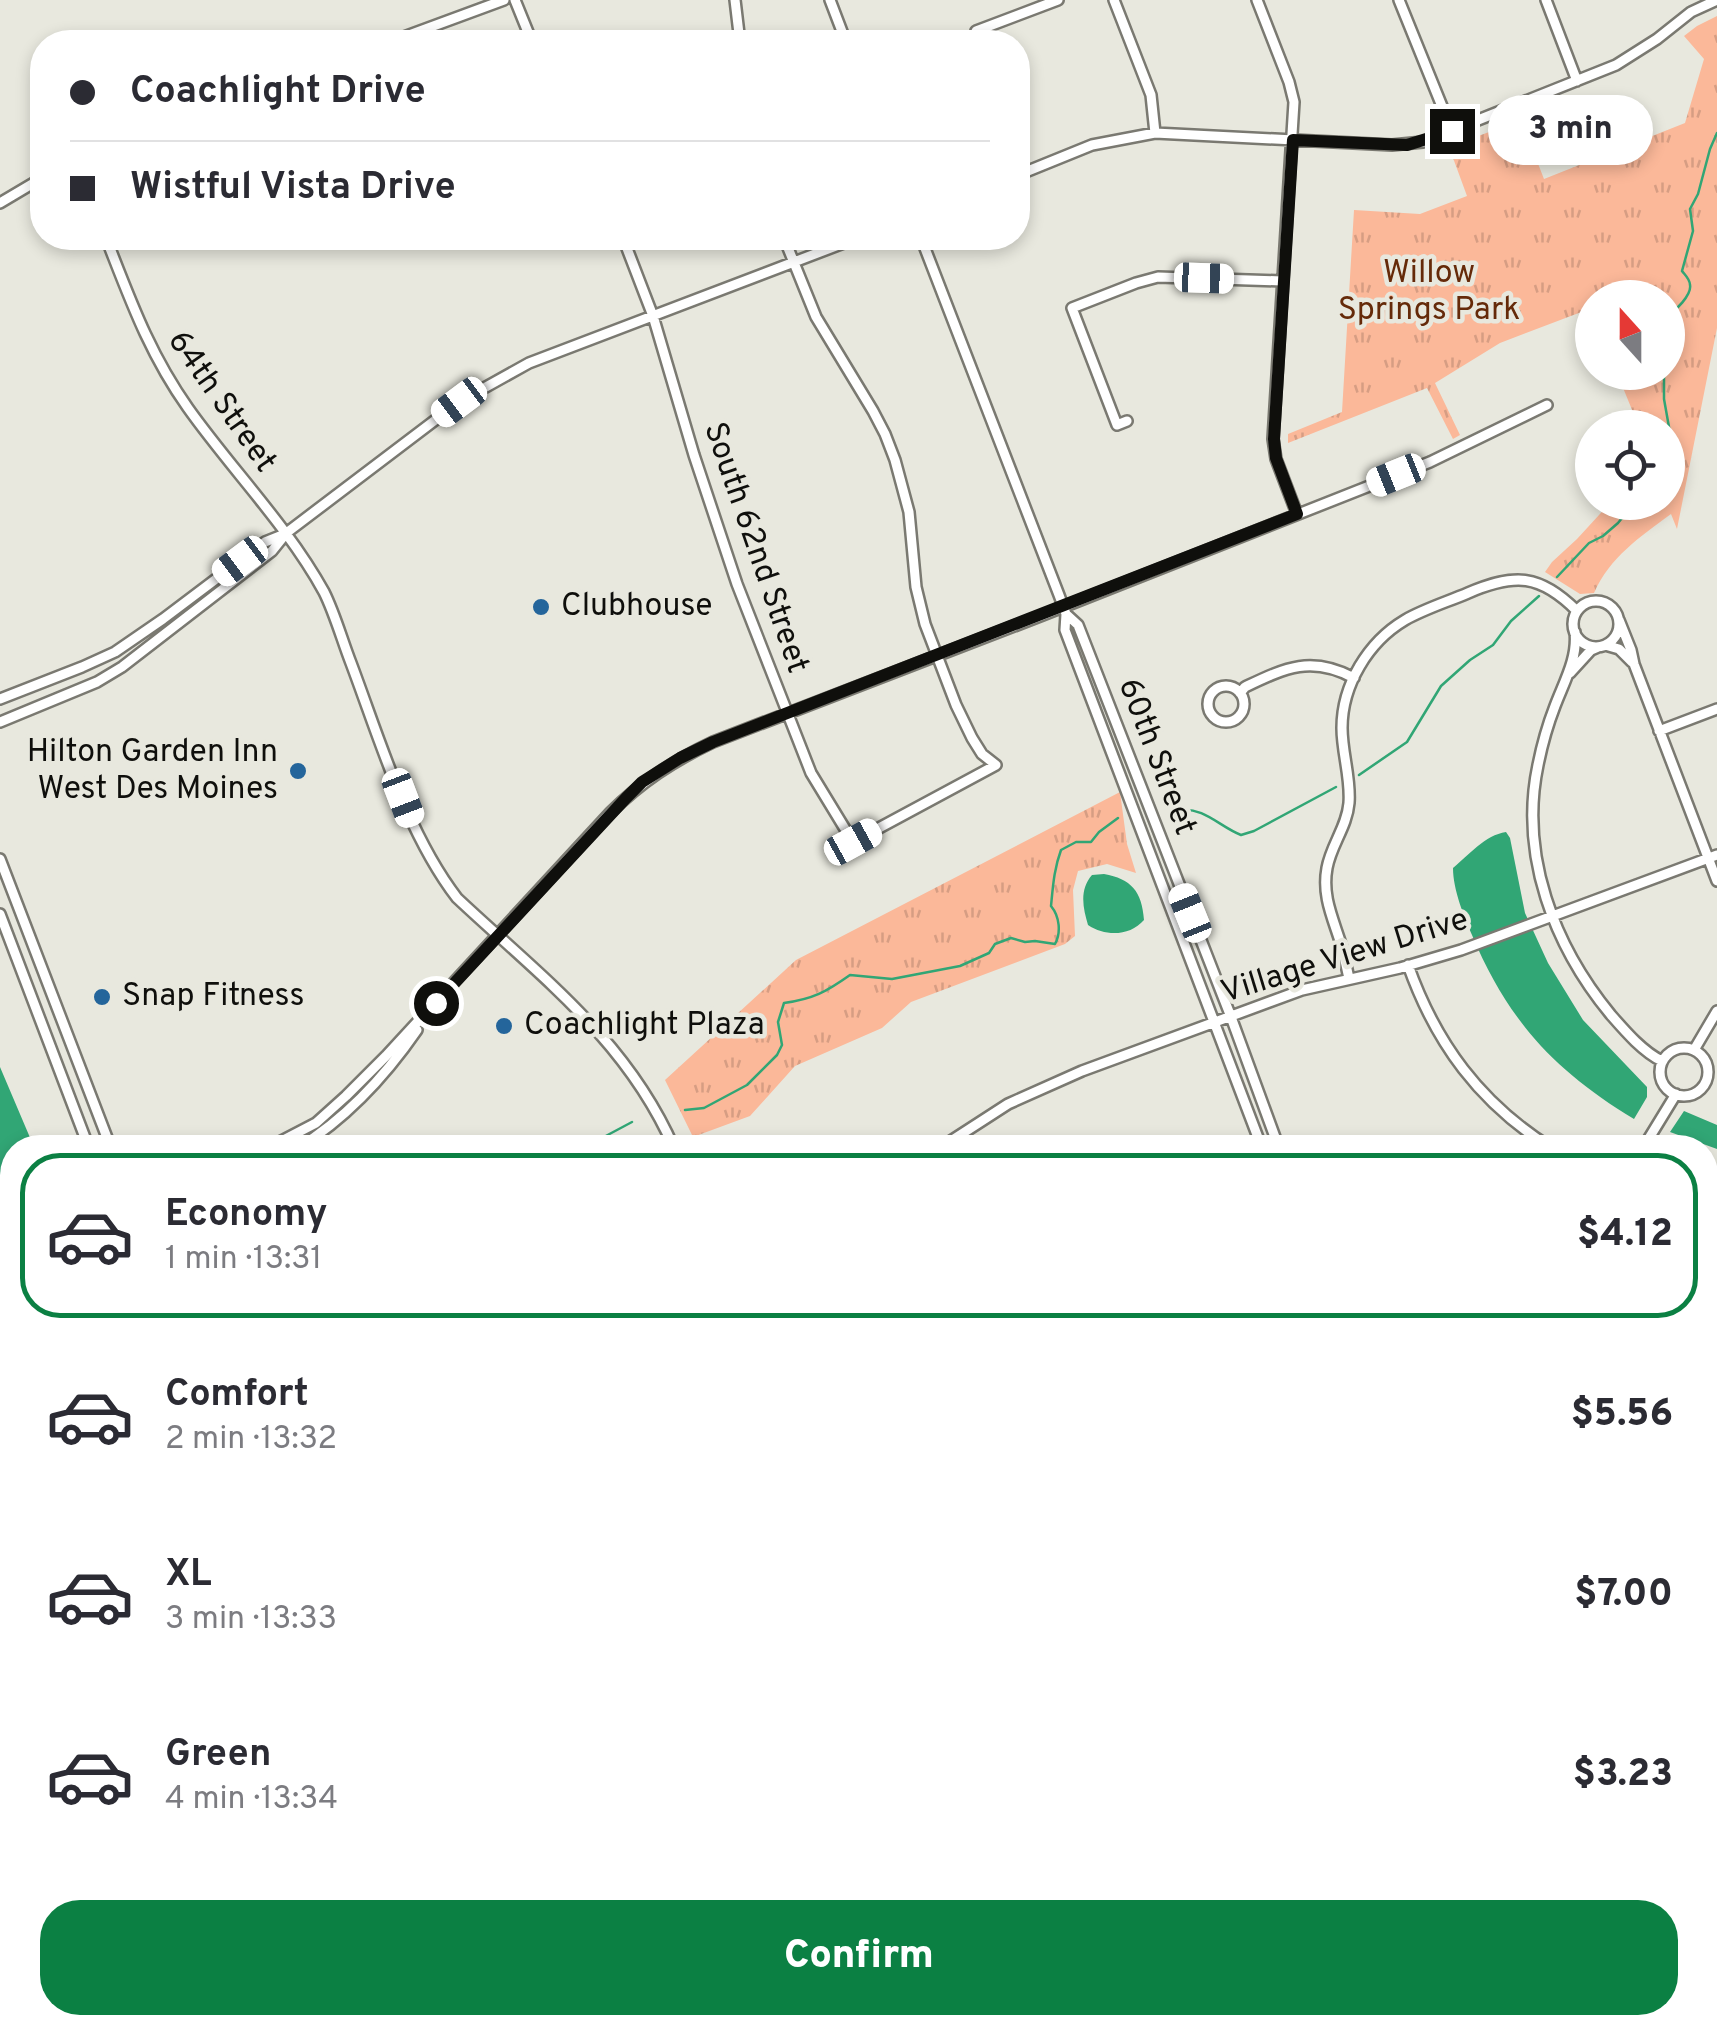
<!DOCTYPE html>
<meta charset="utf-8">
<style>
body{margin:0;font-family:Overpass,sans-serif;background:#f2f2f3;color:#2b2b33;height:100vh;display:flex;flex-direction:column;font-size:38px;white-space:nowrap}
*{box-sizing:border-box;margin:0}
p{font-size:32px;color:#7c7c81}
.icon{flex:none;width:55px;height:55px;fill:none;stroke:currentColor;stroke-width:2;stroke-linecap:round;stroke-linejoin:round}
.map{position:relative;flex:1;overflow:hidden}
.drawer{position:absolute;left:0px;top:1135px;width:1718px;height:900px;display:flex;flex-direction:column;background:#fff;border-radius:40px 40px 0 0;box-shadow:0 5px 15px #0003}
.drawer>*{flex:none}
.guide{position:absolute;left:30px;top:30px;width:1000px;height:220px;border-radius:40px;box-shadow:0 5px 15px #0003;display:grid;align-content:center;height:220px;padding:0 40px;background:#fff}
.needle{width:65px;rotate:339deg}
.buttons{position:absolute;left:1575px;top:280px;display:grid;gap:20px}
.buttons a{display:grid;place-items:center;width:110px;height:110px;border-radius:50%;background:#fff;box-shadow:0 5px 15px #0003;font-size:50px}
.end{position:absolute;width:45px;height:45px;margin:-22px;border:12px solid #0f0f0c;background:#fff;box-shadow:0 0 0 5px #fff}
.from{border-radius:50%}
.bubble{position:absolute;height:70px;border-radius:35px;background:#fff;box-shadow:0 5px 15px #0003;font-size:32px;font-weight:800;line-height:70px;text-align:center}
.car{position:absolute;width:30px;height:60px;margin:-30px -15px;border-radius:12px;box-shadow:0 0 8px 2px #0007;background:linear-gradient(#fff 24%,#345 0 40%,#fff 0 76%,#345 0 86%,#fff 0)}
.guide b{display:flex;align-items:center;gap:35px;height:95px;font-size:38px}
.guide b+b{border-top:2px solid #e1e1e2}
.guide i{width:25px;height:25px;background:#2b2b33}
ul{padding:18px 0 0;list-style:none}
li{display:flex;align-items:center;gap:30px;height:165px;margin:0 20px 15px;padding:0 20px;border:5px solid transparent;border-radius:40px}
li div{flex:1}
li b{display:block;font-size:38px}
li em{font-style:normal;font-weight:800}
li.selected{border-color:#0b8043}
li>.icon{width:90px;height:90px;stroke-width:1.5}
.button{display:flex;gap:20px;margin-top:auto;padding:20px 40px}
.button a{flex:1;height:115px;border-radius:40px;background:#0b8043;color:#fff;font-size:40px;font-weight:800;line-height:115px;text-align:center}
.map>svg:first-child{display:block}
.park{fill:url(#park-tufts)}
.water{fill:#31a675}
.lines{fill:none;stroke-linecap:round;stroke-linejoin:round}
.stream{stroke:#31a675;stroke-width:2.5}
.minor-casing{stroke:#7a7971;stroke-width:14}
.major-casing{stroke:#997236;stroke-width:16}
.minor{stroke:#fff;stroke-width:9}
.major{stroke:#eeca94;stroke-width:11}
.route{stroke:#0f0f0c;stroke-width:12}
.poi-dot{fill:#24659b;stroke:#e8e8de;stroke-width:4}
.labels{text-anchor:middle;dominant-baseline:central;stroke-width:9;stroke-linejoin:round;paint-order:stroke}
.park-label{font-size:32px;fill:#652a09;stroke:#e8e8de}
.street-label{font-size:32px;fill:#0f0f0c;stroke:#e8e8de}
.poi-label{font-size:32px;fill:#0f0f0c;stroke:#e8e8de;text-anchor:start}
</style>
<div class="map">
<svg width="1717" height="2035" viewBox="0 0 1717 2035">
<defs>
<pattern id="park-tufts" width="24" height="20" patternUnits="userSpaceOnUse" patternTransform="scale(2.5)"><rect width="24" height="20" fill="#fbb899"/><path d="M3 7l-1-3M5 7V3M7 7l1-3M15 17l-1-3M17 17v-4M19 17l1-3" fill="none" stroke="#d69d83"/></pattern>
</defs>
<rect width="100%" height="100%" fill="#e8e8de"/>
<path class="park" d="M1717 16V328L1677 529 1671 514C1640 537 1610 557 1594 593L1580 594 1545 572 1552 562 1577 539 1610 503 1668 502V428L1639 427 1617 373 1668 372V298H1592V308L1500 343 1435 383 1460 435 1453 439 1427 388 1288 443V434L1342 412 1354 210 1420 214 1467 196 1449 147 1521 120 1544 179 1685 123 1704 59 1684 36 1697 26Z
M1120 792 1127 844 1136 873 1107 864 1078 871 1073 890 1075 936 1065 944 911 1002 882 1028 795 1066 750 1116 693 1137 665 1080 796 960Z"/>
<path class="water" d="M1506 832 1510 838 1525 913 1548 963 1583 1020 1647 1087V1097L1634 1119C1555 1071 1508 1021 1472 935 1464 916 1453 890 1453 868 1469 855 1485 835 1506 832Z
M1104 874C1131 879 1142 891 1144 920 1130 936 1106 937 1088 925 1083 908 1079 890 1092 875Z
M0 1067 34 1147 12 1148V1184L0 1187Z
M1684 1111 1717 1125V1149L1670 1132Z"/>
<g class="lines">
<path class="stream" d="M1668 316C1675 311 1692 295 1690 285 1690 279 1685 275 1682 271L1693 231 1690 209 1698 194 1710 149 1717 133
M1664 372V399L1672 444 1668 461
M1557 577 1589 543 1603 536 1618 523 1635 502
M1359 775 1407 742 1441 686 1470 660 1493 645 1511 621 1539 596
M1180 810C1204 807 1220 827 1241 835L1254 831 1336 787
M685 1110 704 1108 747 1085 777 1055 782 1045 778 1022 784 1003C813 999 826 992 850 975L892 979 960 966 989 953 995 944 1011 938 1025 942 1035 941 1055 944C1061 933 1060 917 1051 906 1053 886 1054 869 1061 850L1076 842H1091L1099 832 1118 818
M595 1148 602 1138 632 1122"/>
<g class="minor-casing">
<path id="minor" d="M515 0 532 42
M735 0 740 42
M830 0 846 42
M1114 0 1151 95 1155 133
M1257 0 1289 82 1294 102 1273 439 1276 459 1297 514
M1399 0 1452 131
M1546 0 1577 81
M976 31 1058 0
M390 42 504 0
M1018 175 1092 145 1155 133 1392 145 1423 142 1616 65 1657 39 1691 12 1717 0
M0 203 42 178
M106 238C130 299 149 353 188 408 232 470 287 525 324 592 335 614 342 640 351 663 380 740 407 833 457 898 540 976 627 1040 674 1148
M623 238 653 316 694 455 737 584 811 773 853 842 996 765 982 754 972 738 956 705 925 624 916 587 909 512 895 460 885 434 873 411 816 317 784 238
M921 238 1059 595 1066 614 1065 630 1262 1148
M1127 421 1117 425 1072 308 1136 283 1158 277 1282 281
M1573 624a23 23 0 1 1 46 0a23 23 0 1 1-46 0Z
M1066 614 1078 625 1231 1017 1279 1148
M1619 620 1631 650 1634 664 1717 881
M1575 632C1578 658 1564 682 1555 706 1548 724 1542 745 1538 765 1519 855 1554 946 1611 1015 1625 1031 1643 1052 1662 1061
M1605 645 1619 649 1632 662
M1570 673 1591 650 1598 647
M1208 704a18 18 0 1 1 36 0a18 18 0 1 1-36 0Z
M1240 693 1245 687C1285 668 1311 655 1354 678
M0 699 82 667 115 652 163 619 265 542 285 534 459 402 529 363 857 238
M0 722 97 682 122 667 272 551 284 536
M1659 731 1717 709
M0 859 111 1148
M0 914 89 1148
M1408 965C1436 1044 1480 1103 1551 1148
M1349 978C1346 966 1344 953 1340 941 1332 916 1322 895 1327 868 1331 845 1347 827 1349 803 1351 778 1342 753 1342 728 1342 685 1368 642 1405 620 1424 609 1447 602 1468 593 1515 573 1540 574 1577 611
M1660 1072a24 24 0 1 1 48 0a24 24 0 1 1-48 0Z
M1694 1050 1717 1011
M268 1148 316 1123 346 1096 386 1056 610 813C641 782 673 761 713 742L1043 615 1430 462 1547 405
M298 1148C345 1119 386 1075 417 1030
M940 1148 1008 1104 1082 1071 1302 990 1400 968 1461 950 1717 855
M1643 1148 1676 1094
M1705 1209 1717 1211
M422 2022 426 2035
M444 2022 448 2035
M1004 2022 1005 2035
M1023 2022 1024 2035
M1607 2022 1612 2035
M533 2035 550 2022"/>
</g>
<g class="major-casing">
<path id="major" d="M1705 1623 1717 1618
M1705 1654 1717 1650
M0 1862 12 1856
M0 1891 12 1884"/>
</g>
<use href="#minor" class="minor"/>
<use href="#major" class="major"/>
</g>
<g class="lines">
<path class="route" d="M436 1003 626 798 642 782 680 758 713 742 1297 514 1276 458 1274 439 1293 140 1407 145 1452 131"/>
</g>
<g class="poi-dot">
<circle cx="541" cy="607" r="10"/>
<circle cx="298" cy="771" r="10"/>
<circle cx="102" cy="997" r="10"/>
<circle cx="504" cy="1026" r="10"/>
</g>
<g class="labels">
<g class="park-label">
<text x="1429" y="274">Willow<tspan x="1429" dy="37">Springs Park</tspan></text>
</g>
<g class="street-label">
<text transform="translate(221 402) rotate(55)">64th Street</text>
<text transform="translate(755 548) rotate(71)">South 62nd Street</text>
<text transform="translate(1156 757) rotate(69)">60th Street</text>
<text transform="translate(1345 957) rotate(-17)">Village View Drive</text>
</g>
<g class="poi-label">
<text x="561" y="607">Clubhouse</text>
<text x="278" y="753" text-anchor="end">Hilton Garden Inn<tspan x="278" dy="37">West Des Moines</tspan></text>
<text x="122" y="997">Snap Fitness</text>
<text x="524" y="1026">Coachlight Plaza</text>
</g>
</g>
</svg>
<div class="buttons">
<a><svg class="needle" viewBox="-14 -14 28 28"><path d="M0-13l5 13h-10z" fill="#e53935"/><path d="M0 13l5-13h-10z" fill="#7c7c81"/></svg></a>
<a><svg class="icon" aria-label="locate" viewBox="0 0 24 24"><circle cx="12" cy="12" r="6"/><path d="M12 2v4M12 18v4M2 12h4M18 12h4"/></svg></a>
</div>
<i class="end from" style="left:436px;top:1003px"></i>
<i class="end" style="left:1452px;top:131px"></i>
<div class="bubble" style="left:1488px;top:95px;width:165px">3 min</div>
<i class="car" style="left:1204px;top:278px;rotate:92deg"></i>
<i class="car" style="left:459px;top:402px;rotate:233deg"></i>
<i class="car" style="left:1396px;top:475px;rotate:248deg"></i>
<i class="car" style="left:240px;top:561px;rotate:233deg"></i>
<i class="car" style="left:403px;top:798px;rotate:159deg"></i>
<i class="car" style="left:853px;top:842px;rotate:61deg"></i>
<i class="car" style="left:1190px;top:913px;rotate:338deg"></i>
<div class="guide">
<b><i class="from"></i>Coachlight Drive</b>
<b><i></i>Wistful Vista Drive</b>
</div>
<section class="drawer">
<ul>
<li class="selected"><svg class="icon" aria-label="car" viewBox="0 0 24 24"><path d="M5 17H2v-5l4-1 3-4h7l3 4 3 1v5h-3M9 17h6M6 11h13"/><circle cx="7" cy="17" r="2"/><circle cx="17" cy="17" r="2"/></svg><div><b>Economy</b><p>1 min · 13:31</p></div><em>$4.12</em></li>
<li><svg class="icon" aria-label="car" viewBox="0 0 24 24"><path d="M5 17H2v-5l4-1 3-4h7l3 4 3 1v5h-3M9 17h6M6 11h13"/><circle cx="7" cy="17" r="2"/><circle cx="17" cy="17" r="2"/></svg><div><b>Comfort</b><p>2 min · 13:32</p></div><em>$5.56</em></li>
<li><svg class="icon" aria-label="car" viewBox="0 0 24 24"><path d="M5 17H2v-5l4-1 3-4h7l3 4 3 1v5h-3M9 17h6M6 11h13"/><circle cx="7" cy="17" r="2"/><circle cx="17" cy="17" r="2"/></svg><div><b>XL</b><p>3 min · 13:33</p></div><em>$7.00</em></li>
<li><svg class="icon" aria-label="car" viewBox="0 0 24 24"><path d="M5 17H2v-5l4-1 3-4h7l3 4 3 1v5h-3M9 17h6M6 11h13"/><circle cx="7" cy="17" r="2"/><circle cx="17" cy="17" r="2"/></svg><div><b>Green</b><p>4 min · 13:34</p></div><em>$3.23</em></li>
</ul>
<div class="button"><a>Confirm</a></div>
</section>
</div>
